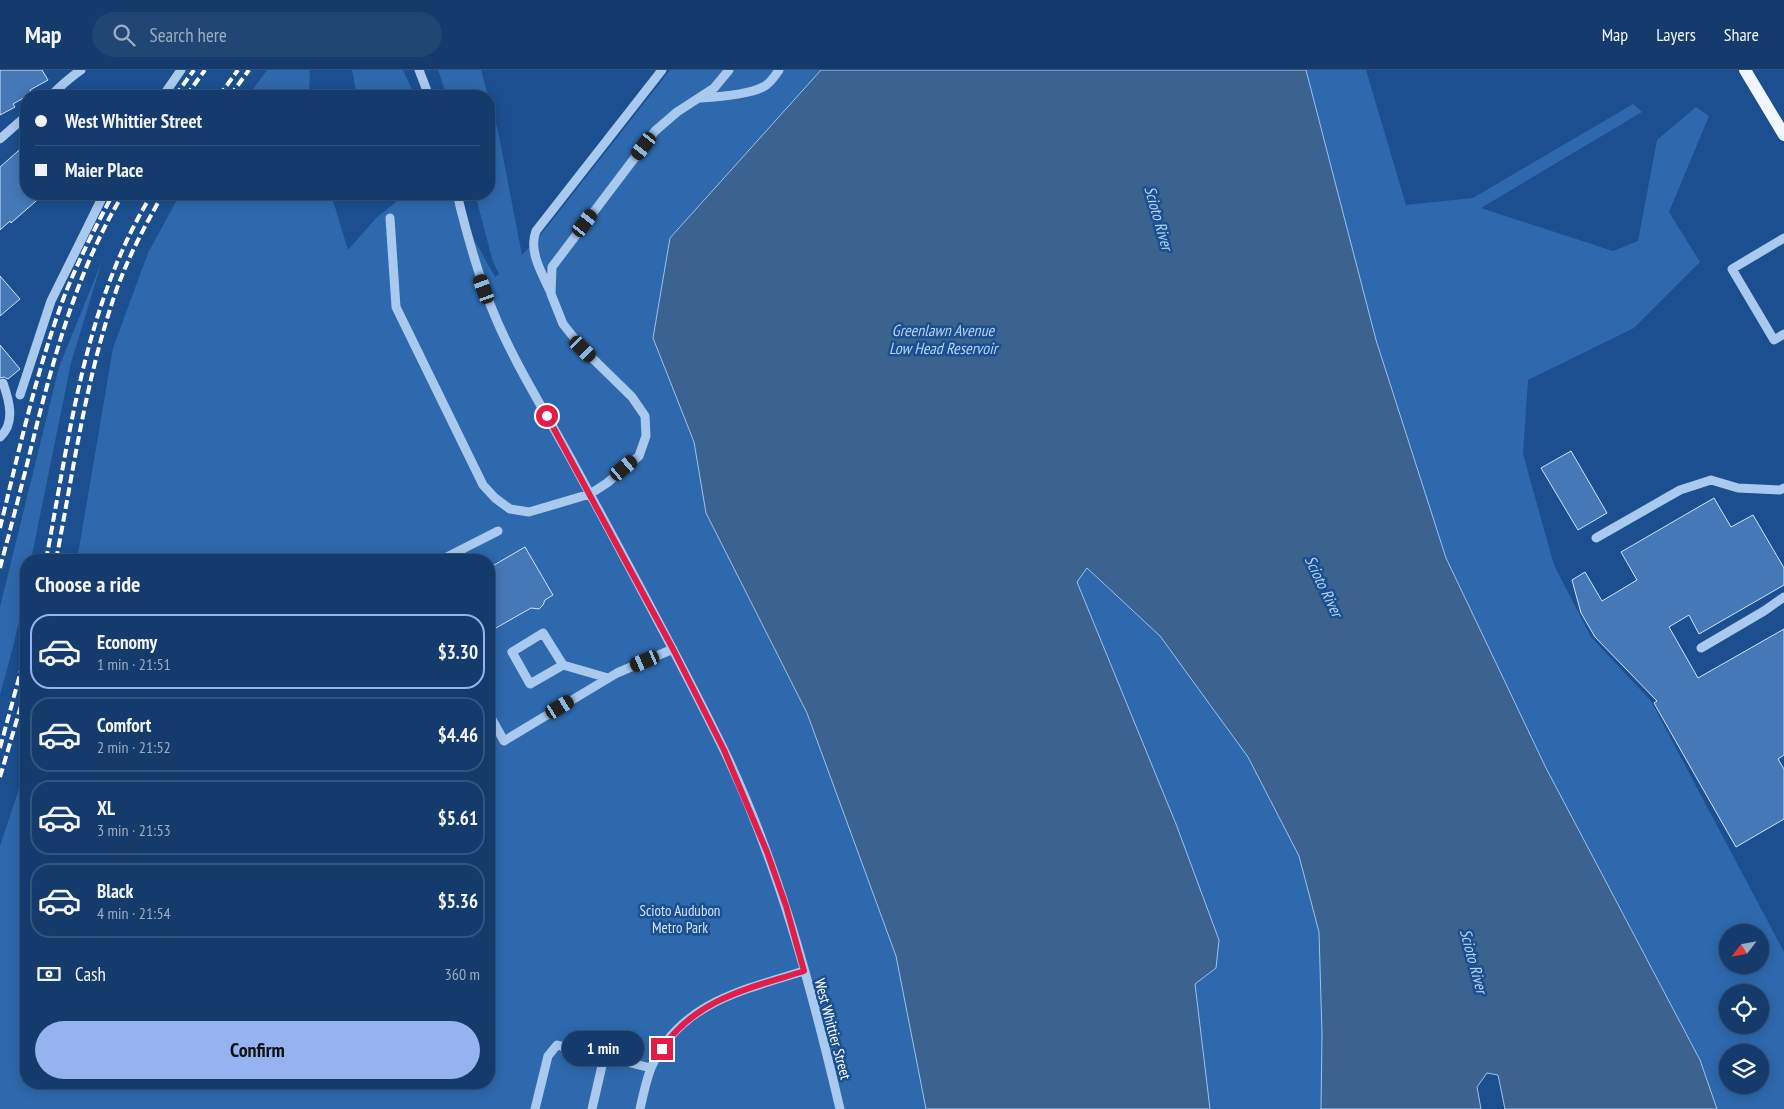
<!DOCTYPE html>
<meta charset="utf-8">
<style>
body{margin:0;font-family:"PT Sans Narrow",sans-serif;background:#214673;color:#f1f3f6;height:100vh;display:flex;flex-direction:column;font-size:19px;white-space:nowrap}
*{box-sizing:border-box;margin:0}
p{font-size:16px;color:#9dadc1}
.icon{flex:none;width:28px;height:28px;fill:none;stroke:currentColor;stroke-width:2;stroke-linecap:round;stroke-linejoin:round}
.map{position:relative;flex:1;overflow:hidden}
.drawer{position:absolute;left:20px;top:484px;width:475px;height:535px;display:flex;flex-direction:column;background:#143b6b;border-radius:20px;box-shadow:0 2px 12px #0003,0 0 0 1px #33557e}
.drawer>*{flex:none}
.guide{position:absolute;left:20px;top:20px;width:475px;height:110px;border-radius:20px;box-shadow:0 2px 12px #0003,0 0 0 1px #33557e;display:grid;align-content:center;height:110px;padding:0 15px;background:#143b6b}
.needle{width:32px;rotate:238deg}
.fabs{position:absolute;left:1719px;top:854px;display:grid;gap:10px}
.fabs a{display:grid;place-items:center;width:50px;height:50px;border-radius:50%;background:#143b6b;box-shadow:0 2px 12px #0003,0 0 0 1px #33557e;font-size:25px}
.end{position:absolute;width:22px;height:22px;margin:-11px;border:6px solid #e11d48;background:#fff;box-shadow:0 0 0 2px #fff}
.from{border-radius:50%}
.bubble{position:absolute;height:35px;border-radius:18px;background:#143b6b;box-shadow:0 2px 12px #0003,0 0 0 1px #33557e;font-size:16px;font-weight:700;line-height:35px;text-align:center}
.car{position:absolute;width:15px;height:30px;margin:-15px -8px;border-radius:6px;box-shadow:0 0 4px 1px #0007;background:linear-gradient(#222 24%,#8ab4d8 0 40%,#222 0 76%,#8ab4d8 0 86%,#222 0)}
.guide b{display:flex;align-items:center;gap:18px;height:48px;font-size:19px}
.guide b+b{border-top:1px solid #33557e}
.guide i{width:12px;height:12px;background:#f1f3f6}
ul{padding:0;list-style:none}
li{display:flex;align-items:center;gap:15px;height:75px;margin:0 10px 8px;padding:0 5px;border:2px solid #33557e;border-radius:20px}
li div{flex:1}
li b{display:block;font-size:19px}
li em{font-style:normal;font-weight:700}
li.on{border-color:#95b2f1}
li>.icon{width:45px;height:45px;stroke-width:1.5}
h2{padding:0 15px;font-size:22px;line-height:60px}
.pay{display:flex;align-items:center;gap:12px;height:55px;padding:0 15px;font-size:19px}
.pay p{margin-inline-start:auto}
.primary-button{display:flex;gap:10px;margin-top:auto;padding:10px 15px}
.primary-button a{flex:1;height:58px;border-radius:30px;background:#95b2f1;color:#111;font-size:20px;font-weight:700;line-height:58px;text-align:center}
header{display:flex;align-items:center;gap:30px;box-sizing:border-box;height:70px;padding:0 25px;background:#143b6b;border-bottom:1px solid #33557e}
header strong{font-size:24px}
nav{display:flex;gap:28px;margin-inline-start:auto;font-size:18px}
.search{width:350px;height:45px;background:#214673;display:flex;align-items:center;gap:12px;box-sizing:border-box;padding:0 18px;border-radius:28px;color:#9dadc1;font-size:19px}
.map>svg:first-child{display:block}
.green{fill:#2e69ad;fill-rule:evenodd}
.water{fill:#3c6290;stroke:#9cc4f0}
.building{fill:#4478b7;stroke:#cfe3fa}
.lines{fill:none;stroke-linecap:round;stroke-linejoin:round}
.minor{stroke:#a9c9ee;stroke-width:9}
.major{stroke:#f0f6ff;stroke-width:12}
.rail{stroke:#fff;stroke-width:4;stroke-dasharray:9 4;stroke-linecap:butt}
.route{stroke:#e11d48;stroke-width:6}
.labels{text-anchor:middle;dominant-baseline:central;stroke-width:5;stroke-linejoin:round;paint-order:stroke}
.park-label{font-size:15px;fill:#cfe3fa;stroke:#1b4f8f}
.street-label{font-size:15px;fill:#fff;stroke:#1b4f8f}
.water-label{font-size:16px;font-style:italic;fill:#b5d3f5;stroke:#1b4f8f}
</style>
<header>
<strong>Map</strong>
<div class="search"><svg class="icon" aria-label="search" viewBox="0 0 24 24"><circle cx="10" cy="10" r="6"/><path d="M15 15l6 6"/></svg>Search here</div>
<nav><a>Map</a><a>Layers</a><a>Share</a></nav>
</header>
<div class="map">
<svg width="1784" height="1039" viewBox="0 0 1784 1039">
<rect width="100%" height="100%" fill="#1b4f8f"/>
<path class="green" d="M267 0H310L309 26H248Z
M352 0H403L415 26H357Z
M438 0H481L488 26H447Z
M670 0H821L670 168 653 268 694 372 706 443 807 643 896 886 926 1039H0V776L26 698V1012H489V490H77L113 278 148 183 180 124H331L348 180 377 147 396 132 391 124H449L495 207 499 204 493 192 475 124H489V28L498 61 522 185 539 167Z
M1306 0H1366L1406 135 1473 128 1633 34 1642 42 1481 138 1613 181 1638 171 1657 70 1696 37 1709 46 1669 142 1700 192 1634 258 1528 310 1523 384 1554 495 1591 567 1651 631 1784 882V1039H1717L1700 990 1546 698 1446 488 1376 270ZM1728 862H1760V895H1728ZM1728 922H1760V955H1728ZM1728 982H1760V1015H1728Z
M102 191 71 293 31 490H26C26 536 12 581 0 625V537L59 297Z
M1087 498 1160 566 1248 687 1299 786 1319 862 1322 964 1321 1039H1210L1195 914 1216 898 1176 754 1077 512Z"/>
<path class="water" d="M821 0H1306L1376 270 1446 488 1546 698 1700 990 1717 1039H1505L1498 1005 1487 1003 1477 1017 1481 1039H1321L1322 964 1319 862 1299 786 1248 687 1160 566 1087 498 1077 512 1176 754 1219 870 1216 898 1195 914 1210 1039H926L896 886 807 643 706 443 694 372 653 268 670 168Z"/>
<path class="building" d="M0 0H42L48 10 30 20 32 23 13 34 15 37 0 45Z
M26 74V124H44L11 153 10 151 0 160V97Z
M0 206 20 229 0 246Z
M0 275 20 299 8 309 4 307 0 308Z
M1571 381 1607 443 1578 460 1541 398Z
M1714 428 1731 457 1753 445 1784 498V515L1699 564 1689 545 1669 557 1698 608 1784 559V685L1778 689 1784 699V749L1736 777 1654 633 1657 631 1595 567 1581 543 1572 510 1585 502 1602 531 1637 510 1621 482Z
M525 477 553 525 545 530 543 535 539 539 531 538 489 562V498Z"/>
<g class="lines">
<path class="minor" d="M419 0 429 26
M50 26C60 17 69 8 81 0
M163 26 181 0
M700 28C717 27 749 25 763 17 770 14 775 6 779 0
M0 69 26 46
M457 124C466 161 476 198 490 234 511 288 543 338 571 389 623 485 675 580 723 678 778 792 811 916 840 1039
M390 148 396 237 483 415 495 428 510 439 529 442 590 424 607 413 639 386 646 366 645 346 632 327 583 279 563 254 551 224 552 197 655 61 677 42 714 18 729 0
M1784 168 1732 199 1774 270 1784 264
M550 221C542 203 528 181 536 161L662 0
M20 325 51 231 104 124
M0 367C16 353 9 330 3 313
M1596 468 1680 420 1711 410 1738 418 1780 420 1784 418
M441 490 498 461
M1701 578 1764 541 1784 527
M563 595 530 614 512 582 543 563 563 595 608 608
M489 644 504 671 617 603 673 579
M535 1039 548 986 557 975 651 998
M592 1039 604 987
M640 1039C643 1025 646 1011 651 998 679 933 743 920 804 901"/>
<path class="major" d="M1745 0 1784 65"/>
<path class="rail" d="M175 26 194 0
M186 26 205 0
M219 26 238 0
M230 26 249 0
M0 458C19 381 36 302 64 227 78 191 95 158 113 124
M46 490C70 365 84 234 152 124
M56 490C73 403 85 314 113 230 125 193 144 157 163 124
M0 498C12 453 24 407 35 362 56 279 79 197 123 124
M0 678 26 582
M0 707 26 619"/>
</g>
<g class="lines">
<path class="route" d="M547 346 673 579 724 680 767 782 786 836 804 901C750 918 695 929 662 979"/>
</g>
<g class="labels">
<g class="park-label">
<text x="680" y="840">Scioto Audubon<tspan x="680" dy="17">Metro Park</tspan></text>
</g>
<g class="street-label">
<text transform="translate(833 959) rotate(75)">West Whittier Street</text>
</g>
<g class="water-label">
<text transform="translate(1159 148) rotate(74)">Scioto River</text>
<text x="943" y="260">Greenlawn Avenue<tspan x="943" dy="18">Low Head Reservoir</tspan></text>
<text transform="translate(1324 516) rotate(64)">Scioto River</text>
<text transform="translate(1474 891) rotate(75)">Scioto River</text>
</g>
</g>
</svg>
<div class="fabs">
<a><svg class="needle" viewBox="-14 -14 28 28"><path d="M0-13l5 13h-10z" fill="#e53935"/><path d="M0 13l5-13h-10z" fill="#9dadc1"/></svg></a>
<a><svg class="icon" aria-label="locate" viewBox="0 0 24 24"><circle cx="12" cy="12" r="6"/><path d="M12 2v4M12 18v4M2 12h4M18 12h4"/></svg></a>
<a><svg class="icon" aria-label="layers" viewBox="0 0 24 24"><path d="M12 4l9 5-9 5-9-5zM3 14l9 5 9-5"/></svg></a>
</div>
<i class="end from" style="left:547px;top:346px"></i>
<i class="end" style="left:662px;top:979px"></i>
<div class="bubble" style="left:562px;top:961px;width:82px">1 min</div>
<i class="car" style="left:644px;top:76px;rotate:217deg"></i>
<i class="car" style="left:585px;top:153px;rotate:37deg"></i>
<i class="car" style="left:484px;top:219px;rotate:340deg"></i>
<i class="car" style="left:583px;top:279px;rotate:135deg"></i>
<i class="car" style="left:624px;top:398px;rotate:50deg"></i>
<i class="car" style="left:645px;top:591px;rotate:247deg"></i>
<i class="car" style="left:560px;top:637px;rotate:59deg"></i>
<div class="guide">
<b><i class="from"></i>West Whittier Street</b>
<b><i></i>Maier Place</b>
</div>
<section class="drawer">
<h2>Choose a ride</h2>
<ul>
<li class="on"><svg class="icon" aria-label="car" viewBox="0 0 24 24"><path d="M5 17H2v-5l4-1 3-4h7l3 4 3 1v5h-3M9 17h6M6 11h13"/><circle cx="7" cy="17" r="2"/><circle cx="17" cy="17" r="2"/></svg><div><b>Economy</b><p>1 min · 21:51</p></div><em>$3.30</em></li>
<li><svg class="icon" aria-label="car" viewBox="0 0 24 24"><path d="M5 17H2v-5l4-1 3-4h7l3 4 3 1v5h-3M9 17h6M6 11h13"/><circle cx="7" cy="17" r="2"/><circle cx="17" cy="17" r="2"/></svg><div><b>Comfort</b><p>2 min · 21:52</p></div><em>$4.46</em></li>
<li><svg class="icon" aria-label="car" viewBox="0 0 24 24"><path d="M5 17H2v-5l4-1 3-4h7l3 4 3 1v5h-3M9 17h6M6 11h13"/><circle cx="7" cy="17" r="2"/><circle cx="17" cy="17" r="2"/></svg><div><b>XL</b><p>3 min · 21:53</p></div><em>$5.61</em></li>
<li><svg class="icon" aria-label="car" viewBox="0 0 24 24"><path d="M5 17H2v-5l4-1 3-4h7l3 4 3 1v5h-3M9 17h6M6 11h13"/><circle cx="7" cy="17" r="2"/><circle cx="17" cy="17" r="2"/></svg><div><b>Black</b><p>4 min · 21:54</p></div><em>$5.36</em></li>
</ul>
<div class="pay"><svg class="icon" aria-label="cash" viewBox="0 0 24 24"><path d="M3 7h18v10H3z"/><circle cx="12" cy="12" r="2"/></svg>Cash<p>360 m</p></div>
<div class="primary-button"><a>Confirm</a></div>
</section>
</div>
